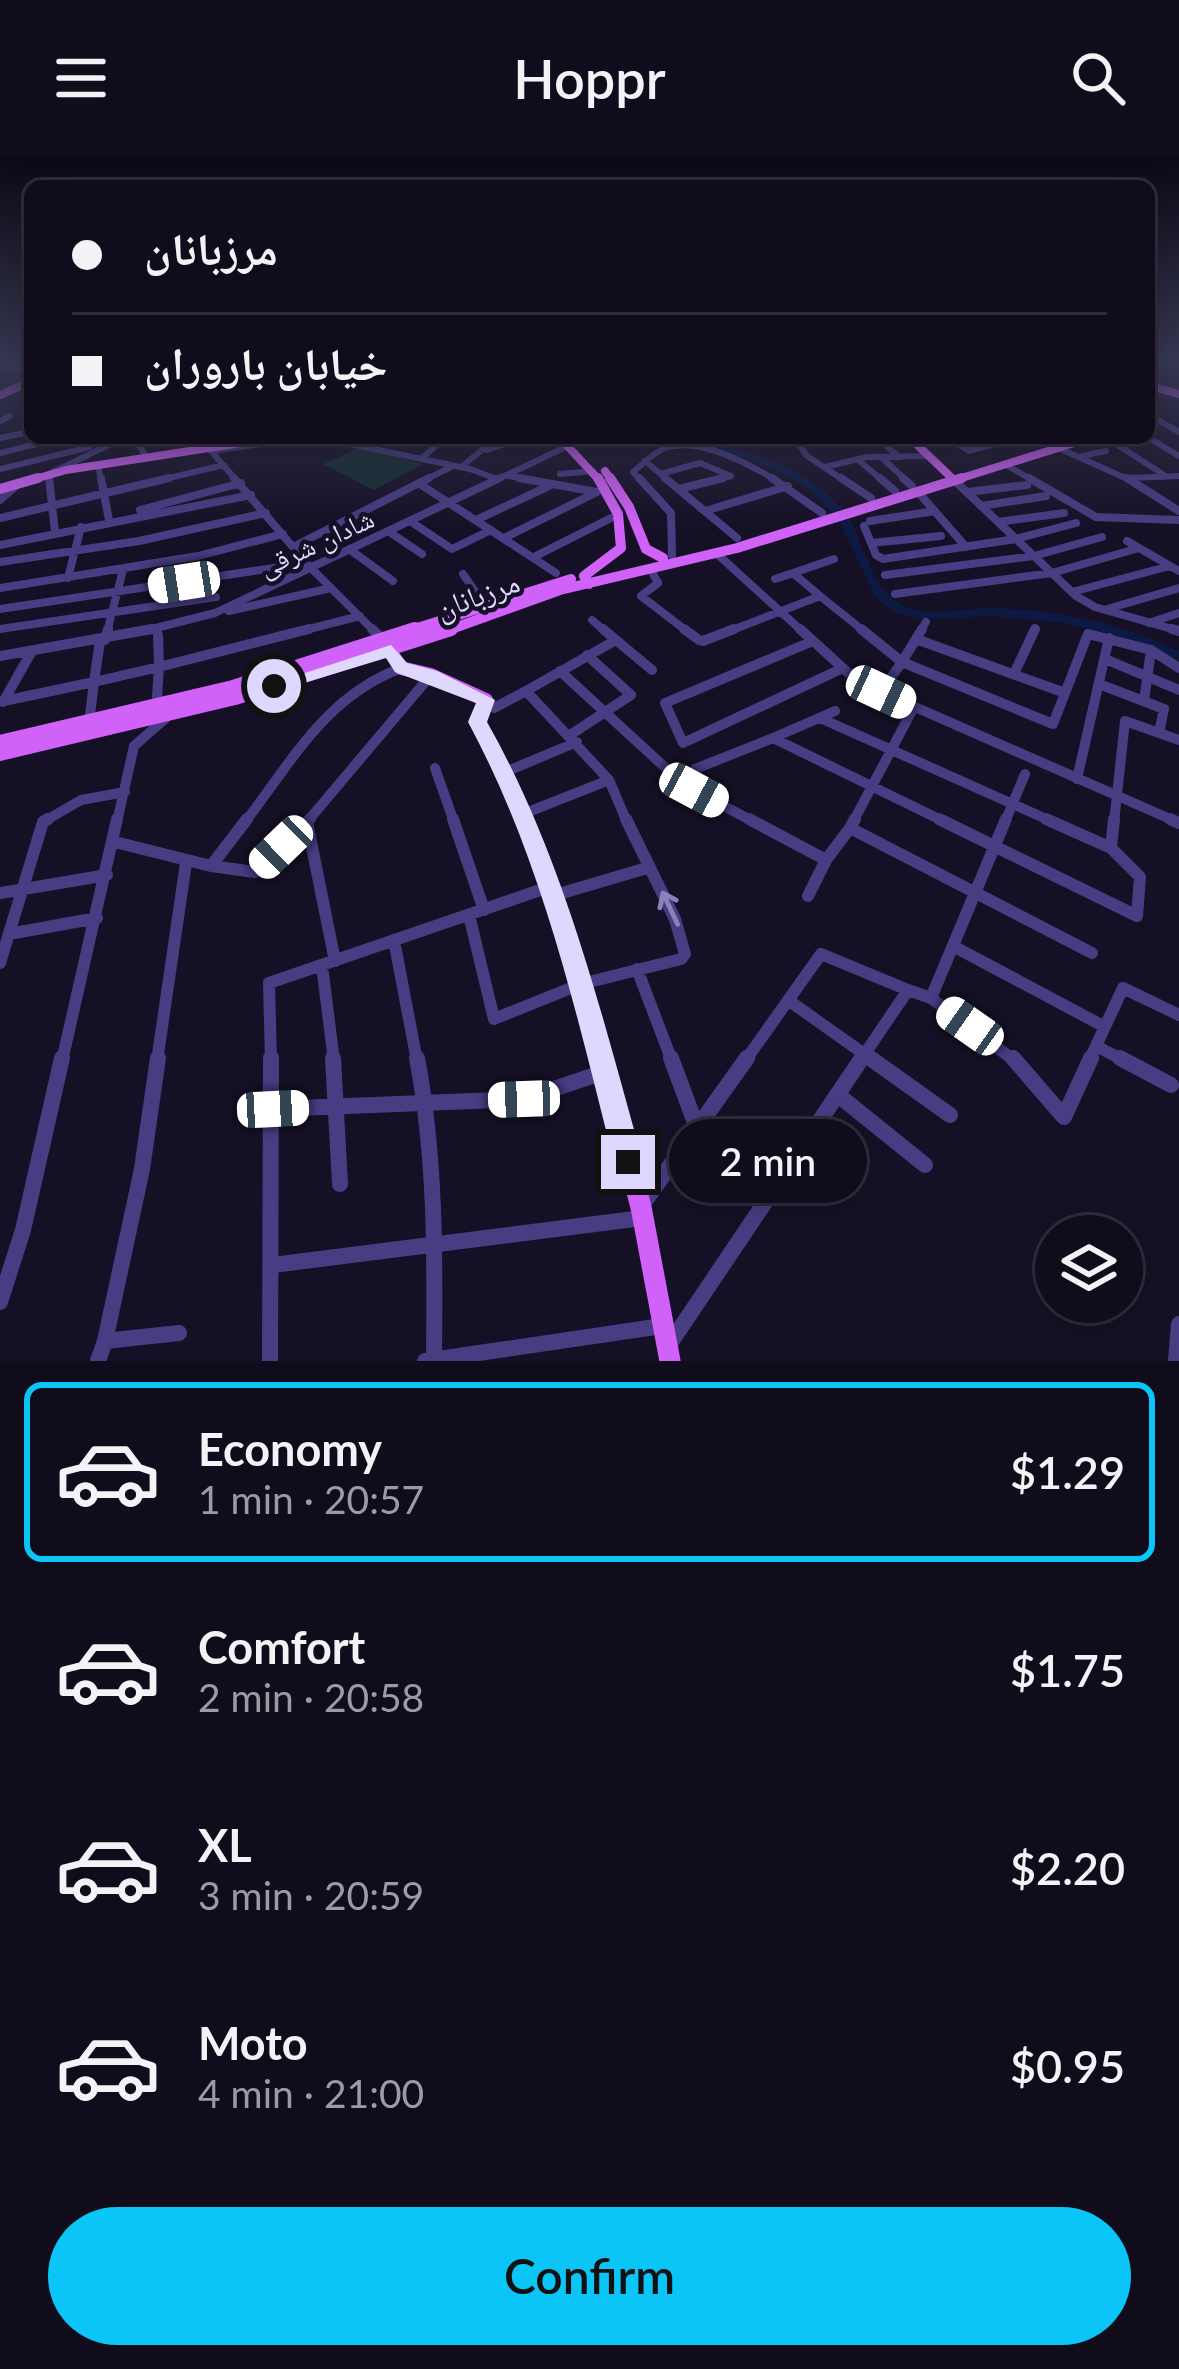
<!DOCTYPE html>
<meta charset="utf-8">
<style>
body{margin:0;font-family:Lato,"Noto Naskh Arabic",sans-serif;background:#191525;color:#f1f3f6;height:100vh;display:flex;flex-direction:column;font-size:45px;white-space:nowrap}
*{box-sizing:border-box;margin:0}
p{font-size:39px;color:#9c9ba3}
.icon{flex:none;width:66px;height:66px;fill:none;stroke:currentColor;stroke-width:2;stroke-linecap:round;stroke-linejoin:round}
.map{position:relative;height:1205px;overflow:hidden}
.drawer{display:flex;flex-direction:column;background:#100c1c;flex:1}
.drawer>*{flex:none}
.top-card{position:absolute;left:24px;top:24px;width:1131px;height:264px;border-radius:18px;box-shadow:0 6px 30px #0003,0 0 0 3px #302c3b;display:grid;align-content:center;height:264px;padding:0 48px;background:#100c1c}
.buttons{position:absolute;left:1035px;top:1059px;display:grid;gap:24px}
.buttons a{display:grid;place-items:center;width:108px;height:108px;border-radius:50%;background:#100c1c;box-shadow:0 6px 30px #0003,0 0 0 3px #302c3b;font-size:60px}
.end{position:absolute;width:54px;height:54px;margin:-27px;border:15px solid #dfd7fd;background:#111;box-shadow:0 0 0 6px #111}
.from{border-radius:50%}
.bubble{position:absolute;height:84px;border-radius:42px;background:#100c1c;box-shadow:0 6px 30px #0003,0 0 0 3px #302c3b;font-size:39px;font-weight:600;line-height:84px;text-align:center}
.car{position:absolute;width:36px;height:72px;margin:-36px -18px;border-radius:15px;box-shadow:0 0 9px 3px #0007;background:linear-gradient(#fff 24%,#345 0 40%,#fff 0 76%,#345 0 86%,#fff 0)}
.top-card b{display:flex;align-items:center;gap:42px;height:114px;font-size:45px}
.top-card b+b{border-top:3px solid #302c3b}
.top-card i{width:30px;height:30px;background:#f1f3f6}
ul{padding:21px 0 0;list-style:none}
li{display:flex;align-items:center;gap:36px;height:180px;margin:0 24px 18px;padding:0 24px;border:6px solid transparent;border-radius:18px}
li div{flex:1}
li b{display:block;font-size:45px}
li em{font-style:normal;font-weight:600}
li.selected{border-color:#0ac5f6}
li>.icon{width:108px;height:108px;stroke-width:1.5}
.button{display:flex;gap:24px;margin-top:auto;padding:24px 48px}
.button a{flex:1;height:138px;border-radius:72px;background:#0ac5f6;color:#111;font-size:48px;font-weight:600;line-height:138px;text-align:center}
header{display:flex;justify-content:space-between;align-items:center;height:156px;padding:0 48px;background:#100c1c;font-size:54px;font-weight:600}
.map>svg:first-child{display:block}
.green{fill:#132e30}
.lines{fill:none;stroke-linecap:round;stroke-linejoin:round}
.river{fill:#0c1a43;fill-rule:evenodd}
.minor-far4{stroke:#473d83;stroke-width:6}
.minor-far3{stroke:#473d83;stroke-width:8}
.minor-far2{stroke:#473d83;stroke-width:10}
.minor-far1{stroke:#473d83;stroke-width:12}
.minor{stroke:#473d83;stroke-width:16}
.major-far4{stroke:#d162f9;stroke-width:8}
.major-far3{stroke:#d162f9;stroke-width:10}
.major-far2{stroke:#d162f9;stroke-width:14}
.major-far1{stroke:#d162f9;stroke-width:16}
.major{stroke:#d162f9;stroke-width:21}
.oneway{stroke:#8b82ba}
.route{fill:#dfd7fd}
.labels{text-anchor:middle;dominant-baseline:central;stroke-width:9;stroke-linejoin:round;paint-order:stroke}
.far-street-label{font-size:27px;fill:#dfd7fd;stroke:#161026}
.street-label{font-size:30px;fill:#dfd7fd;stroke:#161026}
</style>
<header><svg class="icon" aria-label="menu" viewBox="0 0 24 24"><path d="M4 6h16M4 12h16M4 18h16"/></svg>Hoppr<svg class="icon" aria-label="search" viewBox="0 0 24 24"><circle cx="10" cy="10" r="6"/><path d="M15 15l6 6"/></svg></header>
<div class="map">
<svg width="1179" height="1205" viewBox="0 0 1179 1205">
<rect width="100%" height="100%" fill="#161026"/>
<path class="green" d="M361 291 423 308 374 334 323 308Z"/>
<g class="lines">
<path class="river" d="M661 282C722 282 815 309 849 363 867 392 872 440 909 452 935 461 965 452 992 452 1056 453 1121 468 1179 495V504L1131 484 1065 467 993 460 924 463 898 457 884 449 874 438 838 362 812 336 793 323 752 304Z"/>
<path class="minor-far4" d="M0 210 30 217
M1149 259 1179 276
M0 265 10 260
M0 282 30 276
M134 282 144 297
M192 282 211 295 237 325
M321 282 470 313 497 323
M729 282 799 288 851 282
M878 282 899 301
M950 282 969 295 1015 282
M1036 282 1052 289
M1107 282 1164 319
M1149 282 1179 300
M799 288 807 300 845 325
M201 290 229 282
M487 294 523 282
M1063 294 1132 325
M211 295 305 282
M0 297 61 282
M1082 300 1106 295
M881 301 907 325
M421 303 445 282
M857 303 883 325
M645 305 669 325
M98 309 101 325
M1008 310 1034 325
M461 311 497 282
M825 311 867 301 929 300
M0 313 90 291
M560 318 593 315
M660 318 700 307 731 320 711 325
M508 320 536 325
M1128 322 1179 320
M50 325 49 318 123 282
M156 325 224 309
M423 325 453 310
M494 325 568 290
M641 325 633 316C642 309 654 296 665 292 699 280 749 308 777 325"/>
<path class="minor-far3" d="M49 322 55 376
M101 322 109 364
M234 322 311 412 375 476
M639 322 671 357 672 399
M665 322 737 382
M772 322 822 357
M841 322 871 342
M880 322 895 335
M903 322 912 330
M1029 322 1096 361 1179 364
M1127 322 1179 355
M955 325 1076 440 1095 451 1179 475
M420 328 556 417
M679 333 723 322
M918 336 966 391
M967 336 1027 329
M0 344 16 330
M981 350 1046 340
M140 354 241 327
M705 355 788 330
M0 362 169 322
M476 364 549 330
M410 365 452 393 491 374
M870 365 935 355
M998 366 1064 357
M864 370 876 399 883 403 1016 383 1076 367
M388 375 422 398
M504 382 597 336 519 322
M1127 385 1179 415
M871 387 941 380
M0 389 251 339
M295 390 429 322
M349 393 393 425
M716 397 803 476
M534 401 611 362
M0 406 139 385 266 357
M651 414 658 427 641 440 688 476
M463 418 486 451
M885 419 1034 400 1102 381
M68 422 81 371
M775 423 793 417
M0 432 198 400 283 378
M1072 436 1170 410
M895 438 1052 417 1139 392
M820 440 793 417 834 403
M0 453 307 407
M1107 453 1179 432
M229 455 331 432
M592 464 606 476
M1149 467 1179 457
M0 473 216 441
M107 476 123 414
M140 476 215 457 500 322
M297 476 360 460
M727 476 820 440 865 476
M920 476 926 466"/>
<path class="minor-far2" d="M372 473 386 487
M603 473 616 484 526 535 609 624
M684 473 699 484
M800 473 857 525 881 536
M861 473 902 506 881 536 1177 666
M922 473 902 506 1053 568 1088 478 1151 494
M1172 473 1179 475
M158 479 159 511 309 473
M916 483 1065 537
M105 484 108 473
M616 484 652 514
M100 485 94 526 159 511 157 541
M703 485 734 473
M813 485 665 547 683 587 843 512
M0 500 152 473
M1105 503 1179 534
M560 515 669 615
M1014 518 1035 473
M1099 528 1164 553 1160 572
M486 544 494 552 526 535
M4 545 94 526 90 559
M1144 545 1151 494 1179 512
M3 546 32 495
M835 555 773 582 945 666
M820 562 1053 666
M570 579 631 539 587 499
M435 612 454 666
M505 616 577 586
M1077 623 1109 482
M523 658 609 624 627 666
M43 666 81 644 125 636
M117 666 134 590 166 562
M245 666C293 604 325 541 401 512
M307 666 431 519
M754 666 694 634 695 613 773 582
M853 666 914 551
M1005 666 1025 618
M1114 666 1125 565 1179 584"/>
<path class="minor-far1" d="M247 663 211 710 255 716 310 663
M453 663 484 754
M749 663 826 704 808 740
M855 663 850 672 1092 797
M939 663 1137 760 1140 721 1111 692 1046 663
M1006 663 931 842 1015 905
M1170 663 1179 667
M307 666 335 805
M115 686 211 710
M1111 692 1114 663
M826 704 850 672
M0 737 107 719
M552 740 647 712
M469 759 494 863 581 828 681 803 685 798 675 763 626 663
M9 778 97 762
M394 784 417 905
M953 790 1105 871
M0 807 43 666 48 663
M322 810 334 905
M637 813 672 905
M788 844 874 905
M1096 890 1125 905
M62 905 117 663
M157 905 186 707
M271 905 269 827 549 731
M745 905 821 798 908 834
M860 905 908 834 931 842
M1089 905 1123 832 1179 859"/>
<path class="minor" d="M333 902 340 1028
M417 902C436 1002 435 1104 434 1205
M671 902 697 972
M870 902 950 959
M1013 902 1064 961 1091 902
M1120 902 1171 929
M838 939 925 1009
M273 953 524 943 604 916
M642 1049 747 902
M273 1109 642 1062
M0 1146 23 1074 62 902
M105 1185 142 1013 158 902
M669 1189 862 902
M98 1205 105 1185 179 1177
M270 1205 271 902
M425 1205 662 1170
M1176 1205 1179 1168"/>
<path class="major-far4" d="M1149 230 1179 238
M0 239 30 226
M560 282 600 325
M910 282 955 325
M605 315 612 325
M28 325 66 314 274 282
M952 325 1090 282"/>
<path class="major-far3" d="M610 322 629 351 646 393 663 402
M0 333 38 322
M589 428 584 420 621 392 618 358 598 322
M405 476 571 423
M443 476 560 434 737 392 962 322"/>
<path class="major-far2" d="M390 495 401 512 431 519 486 544 477 566 526 666
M0 586 233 531 415 473
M0 598 235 542 451 473"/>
<path class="major-far1" d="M525 663 581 828 602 905"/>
<path class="major" d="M601 902 641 1051 670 1205"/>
</g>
<defs><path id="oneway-shaft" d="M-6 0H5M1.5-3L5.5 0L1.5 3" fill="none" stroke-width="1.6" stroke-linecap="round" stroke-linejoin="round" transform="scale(3)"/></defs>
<use class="oneway" href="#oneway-shaft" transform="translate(670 752) rotate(-115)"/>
<linearGradient id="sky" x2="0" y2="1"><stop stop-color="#0c0915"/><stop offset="0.55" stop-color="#363752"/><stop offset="1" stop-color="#363752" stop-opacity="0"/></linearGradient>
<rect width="1179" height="372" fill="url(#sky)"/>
<path class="route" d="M391 489 407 507 437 515 495 544 487 566C564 702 601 856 643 1006L639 1016 628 1021 618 1016 614 1006C576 856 542 703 468 566L476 547 395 516 386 502 274 536 265 530Z"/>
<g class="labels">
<g class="far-street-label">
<text transform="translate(316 386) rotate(-25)">شادان شرقی</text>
</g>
<g class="street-label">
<text transform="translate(477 438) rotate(-20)">مرزبانان</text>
</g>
</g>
</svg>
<div class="buttons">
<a><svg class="icon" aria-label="layers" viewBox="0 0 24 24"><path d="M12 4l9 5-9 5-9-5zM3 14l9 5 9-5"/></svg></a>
</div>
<i class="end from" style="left:274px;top:530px"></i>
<i class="end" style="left:628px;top:1006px"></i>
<div class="bubble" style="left:669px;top:963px;width:198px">2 min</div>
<i class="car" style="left:184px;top:426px;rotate:261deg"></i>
<i class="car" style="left:881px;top:536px;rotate:115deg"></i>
<i class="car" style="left:694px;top:634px;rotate:118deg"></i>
<i class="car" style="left:281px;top:691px;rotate:226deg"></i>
<i class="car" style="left:970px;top:870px;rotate:305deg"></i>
<i class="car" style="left:524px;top:943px;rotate:268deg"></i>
<i class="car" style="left:273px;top:953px;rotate:87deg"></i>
<div class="top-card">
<b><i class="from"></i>مرزبانان</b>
<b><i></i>خیابان باروران</b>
</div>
</div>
<section class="drawer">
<ul>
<li class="selected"><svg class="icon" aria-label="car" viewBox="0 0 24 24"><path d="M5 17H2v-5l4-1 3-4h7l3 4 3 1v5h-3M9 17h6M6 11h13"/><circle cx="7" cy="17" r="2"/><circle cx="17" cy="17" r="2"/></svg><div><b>Economy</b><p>1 min · 20:57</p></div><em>$1.29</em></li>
<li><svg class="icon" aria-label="car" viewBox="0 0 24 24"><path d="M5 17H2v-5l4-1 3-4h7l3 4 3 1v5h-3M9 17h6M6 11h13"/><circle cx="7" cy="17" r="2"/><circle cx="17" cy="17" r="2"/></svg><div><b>Comfort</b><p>2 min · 20:58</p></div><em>$1.75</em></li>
<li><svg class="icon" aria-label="car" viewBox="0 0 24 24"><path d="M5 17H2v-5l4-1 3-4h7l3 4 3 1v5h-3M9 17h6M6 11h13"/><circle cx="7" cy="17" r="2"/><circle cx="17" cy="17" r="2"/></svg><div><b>XL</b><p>3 min · 20:59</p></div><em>$2.20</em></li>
<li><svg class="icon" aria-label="car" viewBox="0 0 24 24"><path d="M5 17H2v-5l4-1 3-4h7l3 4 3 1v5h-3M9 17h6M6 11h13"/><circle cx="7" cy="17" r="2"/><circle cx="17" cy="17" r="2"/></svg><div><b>Moto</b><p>4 min · 21:00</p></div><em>$0.95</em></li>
</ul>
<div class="button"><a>Confirm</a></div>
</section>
